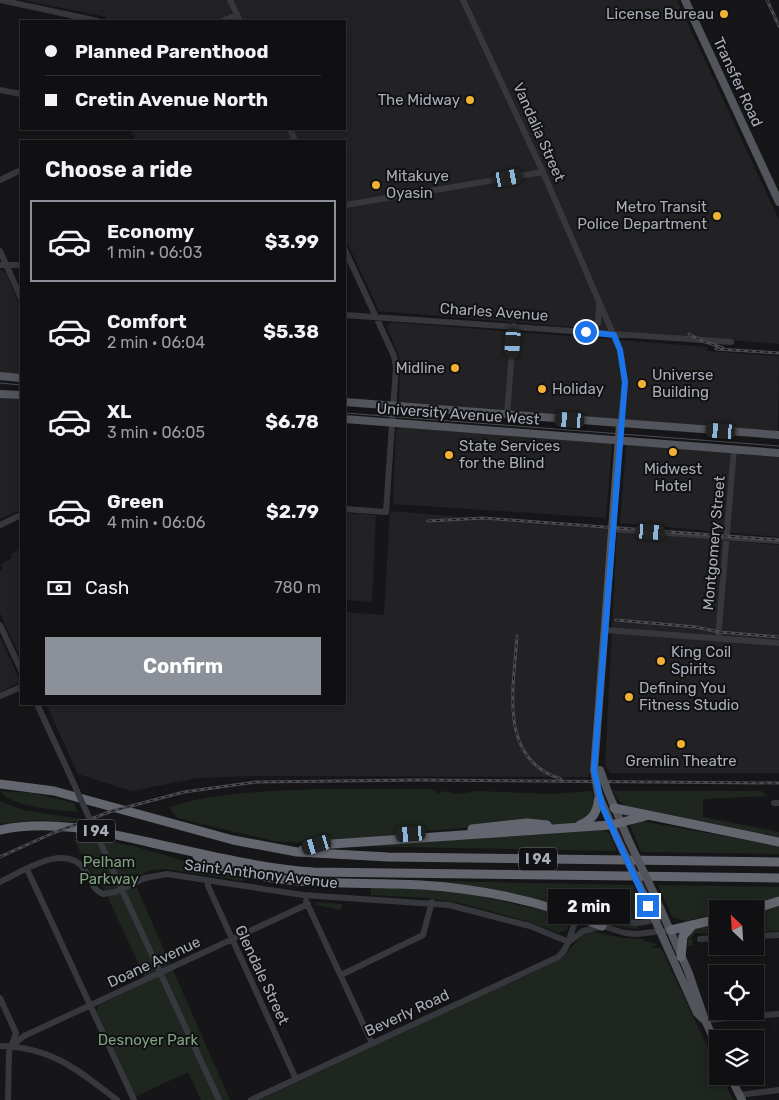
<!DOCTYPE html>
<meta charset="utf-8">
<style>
body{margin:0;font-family:Rubik,sans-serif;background:#1e1e20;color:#f1f3f6;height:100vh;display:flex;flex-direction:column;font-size:19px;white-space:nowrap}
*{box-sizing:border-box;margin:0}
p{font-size:16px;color:#9c9d9f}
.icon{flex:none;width:28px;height:28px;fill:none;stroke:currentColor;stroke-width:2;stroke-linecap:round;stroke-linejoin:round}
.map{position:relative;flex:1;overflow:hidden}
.side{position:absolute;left:20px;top:140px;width:326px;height:565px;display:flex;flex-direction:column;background:#101012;border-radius:0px;box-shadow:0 2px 12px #0003,0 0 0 1px #303032}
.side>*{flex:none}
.guide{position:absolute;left:20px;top:20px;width:326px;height:110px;border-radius:0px;box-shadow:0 2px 12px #0003,0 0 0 1px #303032;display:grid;align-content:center;height:110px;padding:0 25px;background:#101012}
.needle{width:32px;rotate:335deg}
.buttons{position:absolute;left:709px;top:900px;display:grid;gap:10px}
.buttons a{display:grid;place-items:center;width:55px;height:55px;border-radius:0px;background:#101012;box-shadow:0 2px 12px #0003,0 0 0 1px #303032;font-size:25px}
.end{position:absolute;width:22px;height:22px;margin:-11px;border:6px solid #1a73e8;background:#fff;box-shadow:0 0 0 2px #fff}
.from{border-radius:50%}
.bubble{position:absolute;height:35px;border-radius:0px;background:#101012;box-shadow:0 2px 12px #0003,0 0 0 1px #303032;font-size:16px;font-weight:700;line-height:35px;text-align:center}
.car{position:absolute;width:15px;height:30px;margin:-15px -8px;border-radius:6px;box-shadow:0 0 4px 1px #0007;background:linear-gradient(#222 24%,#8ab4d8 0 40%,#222 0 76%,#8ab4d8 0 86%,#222 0)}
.guide b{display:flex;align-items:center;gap:18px;height:48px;font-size:19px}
.guide b+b{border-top:1px solid #303032}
.guide i{width:12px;height:12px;background:#f1f3f6}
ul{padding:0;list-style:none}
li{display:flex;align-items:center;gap:15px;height:82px;margin:0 10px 8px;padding:0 15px;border:2px solid transparent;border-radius:0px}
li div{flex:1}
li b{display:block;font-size:19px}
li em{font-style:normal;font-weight:700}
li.current{border-color:#8c9099}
li>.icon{width:45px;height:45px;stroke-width:1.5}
h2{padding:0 25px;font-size:22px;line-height:60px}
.pay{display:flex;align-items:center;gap:12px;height:55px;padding:0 25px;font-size:19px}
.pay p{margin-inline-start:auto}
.primary-button{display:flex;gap:10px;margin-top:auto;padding:10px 25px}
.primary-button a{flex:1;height:58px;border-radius:0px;background:#8c9099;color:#fff;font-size:20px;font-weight:700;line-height:58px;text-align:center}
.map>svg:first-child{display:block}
.built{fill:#222225}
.green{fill:#1e261f}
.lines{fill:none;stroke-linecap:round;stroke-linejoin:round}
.minor{stroke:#37383d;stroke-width:6}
.major{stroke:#53555c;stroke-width:8}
.highway{stroke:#63666e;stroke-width:9}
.tram{stroke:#4a4c52;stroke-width:1}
.rail-casing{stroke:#4a4c52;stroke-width:3}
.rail{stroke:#111113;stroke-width:1;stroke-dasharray:4;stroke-linecap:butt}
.minor-bridge{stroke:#37383d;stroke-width:6}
.major-bridge{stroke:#53555c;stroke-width:8}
.route{stroke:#1a73e8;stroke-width:6}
.poi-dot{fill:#f2b134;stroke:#111113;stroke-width:2}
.labels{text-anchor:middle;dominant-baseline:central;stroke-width:4;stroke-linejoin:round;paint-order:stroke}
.shield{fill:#111113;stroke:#7b7e86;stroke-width:1}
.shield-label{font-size:14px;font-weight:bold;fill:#a8adb8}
.poi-label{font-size:15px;fill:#a8adb8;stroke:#111113;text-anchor:start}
.street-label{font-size:15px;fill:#a8adb8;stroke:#111113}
.park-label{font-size:15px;fill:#7fa381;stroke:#111113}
</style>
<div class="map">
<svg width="779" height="1100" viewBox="0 0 779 1100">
<rect width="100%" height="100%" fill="#161618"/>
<path class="built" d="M23 0H677L779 220V344L379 311 345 238V141H136L130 129H345V21H105L106 17Z
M0 269 6 273 21 309V375L0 374Z
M390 322 707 347V351L779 356 778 431 399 403 400 359 387 327Z
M0 396 21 398V510L0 519Z
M399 426 609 442 612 446 606 518 393 504 396 430Z
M628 444 779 456V537L620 523 626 446Z
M390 511 608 529 589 777 257 776 198 778 131 791 78 774 46 704H345V612L384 615Z
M345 513 376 515 372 602 345 600Z
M617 531 779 545V773H610L605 765Z
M21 549V659L0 613V571L3 570 1 564 12 558 11 554Z
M0 637 21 682 0 692Z"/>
<path class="green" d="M318 789H428L435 790 438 795 443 791 457 794 477 791 550 794 592 791 594 801 592 807 594 808V811L579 823 558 825 534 822 425 831 350 842 317 844 274 841 177 818 169 807C216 792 270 791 318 789Z
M0 791 32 793 74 803 78 812C60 810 9 807 0 791Z
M613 791H760L768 796 703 799V817L779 832V837L626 806 617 799Z
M0 801 23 810 80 819 74 822 36 820 0 824Z
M641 821 779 846V854L641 852 630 825Z
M602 829 609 833 617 851 348 846Z
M87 838 133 846 242 878 243 881 166 869 151 870 133 879 230 1100H201L188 1072 135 1097 96 1011 99 1005 147 982 103 887 97 883 74 840Z
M432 881 633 885 644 912 640 919 631 920 600 904 577 914 432 884Z
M658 885 779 887V899L739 909H718L717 914 685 921 672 917Z
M371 887 463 892 567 916 571 919 567 930 558 933 530 922 460 903 427 898 371 895Z
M315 902 342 904 341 910 316 905Z
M779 904V931L755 932V912Z
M595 908 638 927 637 929 609 925 583 916 589 910Z
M717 924V934L695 933 692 937 693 946H688C686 928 704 927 717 924Z
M590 931 623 938 644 939V941L658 944 651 948H661L717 1067 718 1076H722L733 1100H259L563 957 582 935Z"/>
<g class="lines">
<path class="minor" d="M0 0 98 21
M230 0 240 21
M463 0 543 172 620 350 625 382 620 424
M222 21 237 15
M0 90 21 94
M290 129 295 141
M0 180 21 170
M345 205 543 172
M345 250 394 356 396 367 386 512 345 509
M0 251 21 298
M0 265H21
M345 315 731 342
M586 333 598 323 599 306
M507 415 514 326
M0 525 21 515
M612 529 779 541
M0 625 21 670
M605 630 779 643
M718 639 734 449
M0 696 21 687
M37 704 68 771
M774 803H779
M110 864 219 1100
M27 869 134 1100
M208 881V886L296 1079
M0 882C22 872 65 841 85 870 91 878 92 890 103 894L115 892 145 878 167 874 303 895 449 905 530 926 569 942
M306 901 372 1043
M755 936 779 935
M700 939 718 938
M569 942 583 931 602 926 625 933 637 934 671 930
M341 975 423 935 432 902
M0 998 16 1033 9 1052 8 1100
M705 1020 779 1014
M0 1046C52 1047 78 1070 117 1100
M12 1046 24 1036 308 904
M739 1095 779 1090
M251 1100 558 957C573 945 569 923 584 910 600 896 618 921 634 923 644 924 655 919 665 916"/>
<path class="major" d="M685 0 779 202
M0 376 21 378
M0 394 21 395
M345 402 779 435
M345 419 779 453
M594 770 620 424
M608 792 628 839
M599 796 617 838
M643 893 697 1013 703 1019
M654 894 688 971 705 1020 718 1048
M730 1076 742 1100"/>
<path class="highway" d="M0 784 54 791 233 840 297 852 388 857 779 862
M614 808 779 842
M580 825C594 819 597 812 599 797
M472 829 527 823 547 825
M0 830C50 819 99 831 148 842 203 854 257 868 313 872L779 878
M302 850 317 845 611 825 646 816
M197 856C208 863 220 866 232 869 294 888 358 881 421 885 484 889 545 902 602 926
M754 909 779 901
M671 930 718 919
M681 957 683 936 692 926"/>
<path class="tram" d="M0 383 21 385
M345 413 779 446"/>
<g class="rail-casing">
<path id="rail" d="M767 0 779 26
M689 334 700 340 723 348
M716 349 779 353
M428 521 484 518 779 540
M616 620 696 627 719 632 779 637
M517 636C514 687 497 759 561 779
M0 857 53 833 112 811 184 792 256 782 417 780 779 783"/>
</g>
<use href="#rail" class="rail"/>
<path class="minor-bridge" d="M68 771 110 864"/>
<path class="major-bridge" d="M594 770 598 793
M600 770 608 792
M617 838 643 893
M628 839 654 894"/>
</g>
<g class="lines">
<path class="route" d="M586 332 614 335 620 350 625 382 594 770 602 806 648 906"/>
</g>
<g class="poi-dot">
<circle cx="724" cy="14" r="5"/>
<circle cx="470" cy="100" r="5"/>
<circle cx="376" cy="185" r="5"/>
<circle cx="717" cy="216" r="5"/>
<circle cx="455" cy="368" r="5"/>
<circle cx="642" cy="384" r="5"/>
<circle cx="542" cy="389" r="5"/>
<circle cx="673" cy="452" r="5"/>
<circle cx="449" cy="455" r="5"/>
<circle cx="661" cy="661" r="5"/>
<circle cx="629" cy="697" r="5"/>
<circle cx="681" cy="744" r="5"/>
</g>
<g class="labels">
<g class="shield">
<rect x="77" y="819.5" width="38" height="23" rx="4"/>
<rect x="519" y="847.5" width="38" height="23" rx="4"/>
</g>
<g class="shield-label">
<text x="96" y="831">I 94</text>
<text x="538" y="859">I 94</text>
</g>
<g class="poi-label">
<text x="714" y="14" text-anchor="end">License Bureau</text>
<text x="460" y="100" text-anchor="end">The Midway</text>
<text x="386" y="176">Mitakuye<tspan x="386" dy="17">Oyasin</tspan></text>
<text x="707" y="207" text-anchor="end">Metro Transit<tspan x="707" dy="17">Police Department</tspan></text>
<text x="445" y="368" text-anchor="end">Midline</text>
<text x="652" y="375">Universe<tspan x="652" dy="17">Building</tspan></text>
<text x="552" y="389">Holiday</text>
<text x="459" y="446">State Services<tspan x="459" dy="17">for the Blind</tspan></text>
<text x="673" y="469" text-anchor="middle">Midwest<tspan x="673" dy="17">Hotel</tspan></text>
<text x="671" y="652">King Coil<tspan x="671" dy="17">Spirits</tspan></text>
<text x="639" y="688">Defining You<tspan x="639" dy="17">Fitness Studio</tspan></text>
<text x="681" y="761" text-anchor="middle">Gremlin Theatre</text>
</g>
<g class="street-label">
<text transform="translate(738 82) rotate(65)">Transfer Road</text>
<text transform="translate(539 132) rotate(66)">Vandalia Street</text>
<text transform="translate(494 312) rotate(4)">Charles Avenue</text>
<text transform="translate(458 414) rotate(4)">University Avenue West</text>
<text transform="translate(714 543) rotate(-85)">Montgomery Street</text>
<text transform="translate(261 874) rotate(7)">Saint Anthony Avenue</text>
<text transform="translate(154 962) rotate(-25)">Doane Avenue</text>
<text transform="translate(262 975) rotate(65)">Glendale Street</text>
<text transform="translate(407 1013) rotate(-25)">Beverly Road</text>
</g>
<g class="park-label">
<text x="109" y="862">Pelham<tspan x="109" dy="17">Parkway</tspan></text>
<text x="148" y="1040">Desnoyer Park</text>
</g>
</g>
</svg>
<div class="buttons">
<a><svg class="needle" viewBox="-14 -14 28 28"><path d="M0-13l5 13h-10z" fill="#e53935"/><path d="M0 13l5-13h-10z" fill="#9c9d9f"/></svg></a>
<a><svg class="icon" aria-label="locate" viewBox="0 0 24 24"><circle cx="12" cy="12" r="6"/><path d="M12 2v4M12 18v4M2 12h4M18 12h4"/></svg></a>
<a><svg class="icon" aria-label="layers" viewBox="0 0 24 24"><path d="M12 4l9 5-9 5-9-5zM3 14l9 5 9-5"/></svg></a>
</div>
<i class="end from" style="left:586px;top:332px"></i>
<i class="end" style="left:648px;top:906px"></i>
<div class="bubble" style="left:548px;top:889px;width:82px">2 min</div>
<i class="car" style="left:508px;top:178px;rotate:80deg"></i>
<i class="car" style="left:513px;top:343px;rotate:184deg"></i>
<i class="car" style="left:570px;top:420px;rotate:274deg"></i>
<i class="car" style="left:721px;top:431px;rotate:274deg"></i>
<i class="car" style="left:651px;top:532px;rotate:94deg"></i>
<i class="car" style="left:411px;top:834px;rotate:265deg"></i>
<i class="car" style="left:317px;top:845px;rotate:253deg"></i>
<div class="guide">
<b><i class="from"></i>Planned Parenthood</b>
<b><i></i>Cretin Avenue North</b>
</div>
<section class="side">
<h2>Choose a ride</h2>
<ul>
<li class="current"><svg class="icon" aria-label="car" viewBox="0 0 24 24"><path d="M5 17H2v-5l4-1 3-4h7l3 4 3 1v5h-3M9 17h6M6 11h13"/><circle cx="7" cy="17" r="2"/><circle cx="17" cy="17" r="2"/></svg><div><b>Economy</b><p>1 min · 06:03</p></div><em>$3.99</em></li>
<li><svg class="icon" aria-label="car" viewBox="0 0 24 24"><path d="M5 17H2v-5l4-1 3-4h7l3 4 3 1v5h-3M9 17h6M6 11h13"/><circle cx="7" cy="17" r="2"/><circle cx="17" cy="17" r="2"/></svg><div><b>Comfort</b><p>2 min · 06:04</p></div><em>$5.38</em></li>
<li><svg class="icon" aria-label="car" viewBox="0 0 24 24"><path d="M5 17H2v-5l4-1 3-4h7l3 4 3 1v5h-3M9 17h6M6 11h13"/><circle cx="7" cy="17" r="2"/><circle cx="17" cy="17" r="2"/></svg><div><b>XL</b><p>3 min · 06:05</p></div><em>$6.78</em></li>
<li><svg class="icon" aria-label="car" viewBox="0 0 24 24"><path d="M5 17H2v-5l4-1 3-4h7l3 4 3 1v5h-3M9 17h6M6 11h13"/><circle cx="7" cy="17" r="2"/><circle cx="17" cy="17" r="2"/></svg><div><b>Green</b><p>4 min · 06:06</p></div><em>$2.79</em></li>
</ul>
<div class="pay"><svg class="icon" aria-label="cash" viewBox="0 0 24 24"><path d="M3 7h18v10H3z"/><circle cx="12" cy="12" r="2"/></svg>Cash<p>780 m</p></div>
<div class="primary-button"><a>Confirm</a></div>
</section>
</div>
